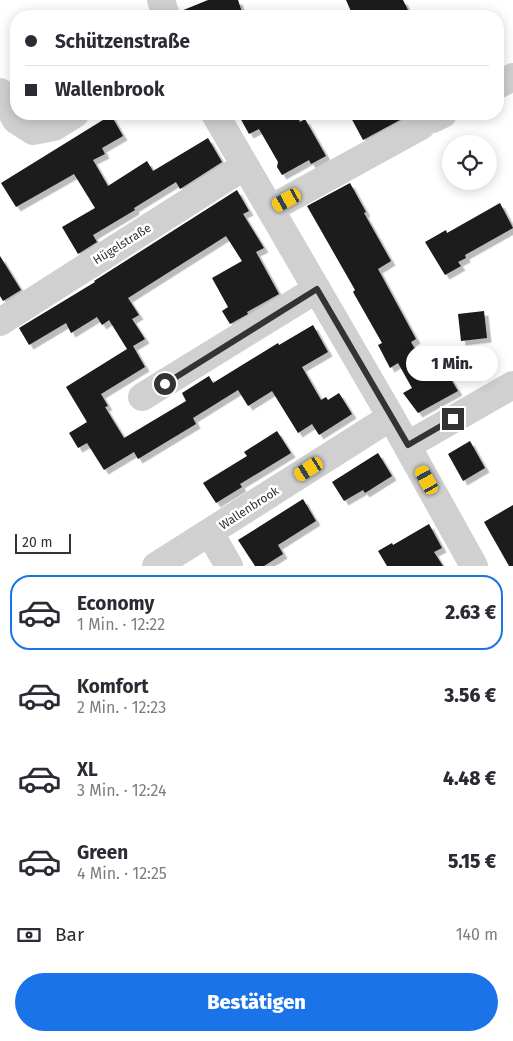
<!DOCTYPE html>
<html lang="de">
<meta charset="utf-8">
<style>
body{margin:0;font-family:"Fira Sans",sans-serif;background:#f2f2f3;color:#2b2b33;height:100vh;display:flex;flex-direction:column;font-size:19px;white-space:nowrap}
*{box-sizing:border-box;margin:0}
p{font-size:16px;color:#7c7c81}
.icon{flex:none;width:28px;height:28px;fill:none;stroke:currentColor;stroke-width:2;stroke-linecap:round;stroke-linejoin:round}
.map{position:relative;height:566px;overflow:hidden}
.sheet{display:flex;flex-direction:column;background:#fff;flex:1}
.sheet>*{flex:none}
.banner{position:absolute;left:10px;top:10px;width:494px;height:110px;border-radius:20px;box-shadow:0 2px 12px #0003;display:grid;align-content:center;height:110px;padding:0 15px;background:#fff}
.controls{position:absolute;left:442px;top:135px;display:grid;gap:10px}
.controls a{display:grid;place-items:center;width:55px;height:55px;border-radius:50%;background:#fff;box-shadow:0 2px 12px #0003;font-size:25px}
.scale{position:absolute;left:15px;bottom:12px;width:56px;box-sizing:border-box;padding-left:5px;border:2px solid #333;border-top:0;font-size:14px;line-height:18px;white-space:nowrap;color:#333;-webkit-text-stroke:4px #fff;paint-order:stroke}
.end{position:absolute;width:22px;height:22px;margin:-11px;border:6px solid #333;background:#fff;box-shadow:0 0 0 2px #fff}
.from{border-radius:50%}
.bubble{position:absolute;height:35px;border-radius:18px;background:#fff;box-shadow:0 2px 12px #0003;font-size:16px;font-weight:800;line-height:35px;text-align:center}
.car{position:absolute;width:15px;height:30px;margin:-15px -8px;border-radius:6px;box-shadow:0 0 4px 1px #0007;background:linear-gradient(#f5c518 24%,#345 0 40%,#f5c518 0 76%,#345 0 86%,#f5c518 0)}
.banner b{display:flex;align-items:center;gap:18px;height:48px;font-size:19px}
.banner b+b{border-top:1px solid #e1e1e2}
.banner i{width:12px;height:12px;background:#2b2b33}
ul{padding:9px 0 0;list-style:none}
li{display:flex;align-items:center;gap:15px;height:75px;margin:0 10px 8px;padding:0 5px;border:2px solid transparent;border-radius:20px}
li div{flex:1}
li b{display:block;font-size:19px}
li em{font-style:normal;font-weight:800}
li.active{border-color:#1a73e8}
li>.icon{width:45px;height:45px;stroke-width:1.5}
.pay{display:flex;align-items:center;gap:12px;height:55px;padding:0 15px;font-size:19px}
.pay p{margin-inline-start:auto}
.cta{display:flex;gap:10px;margin-top:auto;padding:10px 15px}
.cta a{flex:1;height:58px;border-radius:30px;background:#1a73e8;color:#fff;font-size:20px;font-weight:800;line-height:58px;text-align:center}
.map>svg:first-child{display:block}
.building{fill:#1a1a1a;filter:url(#shadow)}
.lines{fill:none;stroke-linecap:round;stroke-linejoin:round}
.minor{stroke:#d0d0d0;stroke-width:28}
.route{stroke:#333;stroke-width:6}
.labels{text-anchor:middle;dominant-baseline:central;stroke-width:5;stroke-linejoin:round;paint-order:stroke}
.street-label{font-size:12px;fill:#333;stroke:#fff}
</style>
<div class="map">
<svg width="513" height="566" viewBox="0 0 513 566">
<defs>
<filter id="shadow"><feDropShadow dx="4.5" dy="4.5" stdDeviation="0" flood-color="#0004"/></filter>
</defs>
<rect width="100%" height="100%" fill="#fff"/>
<path class="building" d="M208 0H238L242 12 233 16H181V11Z
M346 0H403L411 16H353Z
M238 114H296L300 122 305 119 326 156 311 164 309 160 282 175 277 167 278 162 259 129 249 134Z
M349 114H411L363 140Z
M111 115 123 136 102 148 105 154 93 160 108 186 147 161 153 171 208 138 222 162 180 189 176 182 134 208 135 210 93 235 97 242 78 254 62 227 95 208 74 174 16 207 1 183Z
M350 183 366 212 364 213 391 261 378 269 416 339 411 342 429 374 439 369 444 377 448 374 458 391 418 413 403 393 412 388 398 363 390 368 378 345 382 343 353 292 355 290 307 206Z
M237 190 249 211 243 214 264 248 256 252 279 294 247 312 248 314 230 324 222 311 228 307 212 278 242 261 226 236 128 298 139 315 132 319 145 339 133 346 145 367 101 394 108 406 105 407 124 438 186 401 182 393 209 376 213 383 278 343 279 345 313 325 328 352 302 367 321 400 326 397 328 400 339 393 352 414 319 435 312 424 298 433 272 391 248 406 238 390 193 418 196 424 138 459 134 452 104 470 87 443 78 448 69 433 87 422 66 387 127 349 109 320 102 325 97 317 71 333 66 323 29 345 19 328 95 282 94 281Z
M500 203 513 228 465 255 466 258 458 262 461 266 445 275 425 242 446 230 447 233Z
M0 256 21 290 3 301 0 296Z
M484 311 487 338 461 341 458 314Z
M277 431 291 453 240 484 242 487 216 503 203 483 247 456 244 452Z
M470 441 485 468 463 481 448 454Z
M378 453 392 476 365 493 363 490 344 501 332 482Z
M303 499 316 521 278 545 283 554 264 566H255L238 540Z
M513 505V566H509L484 522Z
M429 524 442 548 434 552 443 566H387L378 551 392 543 393 545Z"/>
<g class="lines">
<path class="minor" d="M161 0 166 16
M498 85 513 77
M0 92 16 120 33 131 54 127 75 114
M215 114 391 417 474 566
M433 119 443 114
M270 209 421 126
M0 322 245 166
M142 397 317 289
M408 445 513 385
M210 533 229 566
M156 566 391 417"/>
</g>
<g class="lines">
<path class="route" d="M165 384 317 289 408 445 453 419"/>
</g>
<g class="labels">
<g class="street-label">
<text transform="translate(122 244) rotate(-32)">Hügelstraße</text>
<text transform="translate(249 508) rotate(-33)">Wallenbrook</text>
</g>
</g>
</svg>
<div class="controls">
<a><svg class="icon" aria-label="locate" viewBox="0 0 24 24"><circle cx="12" cy="12" r="6"/><path d="M12 2v4M12 18v4M2 12h4M18 12h4"/></svg></a>
</div>
<div class="scale">20 m</div>
<i class="end from" style="left:165px;top:384px"></i>
<i class="end" style="left:453px;top:419px"></i>
<div class="bubble" style="left:406px;top:346px;width:92px">1 Min.</div>
<i class="car" style="left:287px;top:200px;rotate:241deg"></i>
<i class="car" style="left:309px;top:469px;rotate:238deg"></i>
<i class="car" style="left:427px;top:480px;rotate:331deg"></i>
<div class="banner">
<b><i class="from"></i>Schützenstraße</b>
<b><i></i>Wallenbrook</b>
</div>
</div>
<section class="sheet">
<ul>
<li class="active"><svg class="icon" aria-label="car" viewBox="0 0 24 24"><path d="M5 17H2v-5l4-1 3-4h7l3 4 3 1v5h-3M9 17h6M6 11h13"/><circle cx="7" cy="17" r="2"/><circle cx="17" cy="17" r="2"/></svg><div><b>Economy</b><p>1 Min. · 12:22</p></div><em>2.63 €</em></li>
<li><svg class="icon" aria-label="car" viewBox="0 0 24 24"><path d="M5 17H2v-5l4-1 3-4h7l3 4 3 1v5h-3M9 17h6M6 11h13"/><circle cx="7" cy="17" r="2"/><circle cx="17" cy="17" r="2"/></svg><div><b>Komfort</b><p>2 Min. · 12:23</p></div><em>3.56 €</em></li>
<li><svg class="icon" aria-label="car" viewBox="0 0 24 24"><path d="M5 17H2v-5l4-1 3-4h7l3 4 3 1v5h-3M9 17h6M6 11h13"/><circle cx="7" cy="17" r="2"/><circle cx="17" cy="17" r="2"/></svg><div><b>XL</b><p>3 Min. · 12:24</p></div><em>4.48 €</em></li>
<li><svg class="icon" aria-label="car" viewBox="0 0 24 24"><path d="M5 17H2v-5l4-1 3-4h7l3 4 3 1v5h-3M9 17h6M6 11h13"/><circle cx="7" cy="17" r="2"/><circle cx="17" cy="17" r="2"/></svg><div><b>Green</b><p>4 Min. · 12:25</p></div><em>5.15 €</em></li>
</ul>
<div class="pay"><svg class="icon" aria-label="cash" viewBox="0 0 24 24"><path d="M3 7h18v10H3z"/><circle cx="12" cy="12" r="2"/></svg>Bar<p>140 m</p></div>
<div class="cta"><a>Bestätigen</a></div>
</section>
